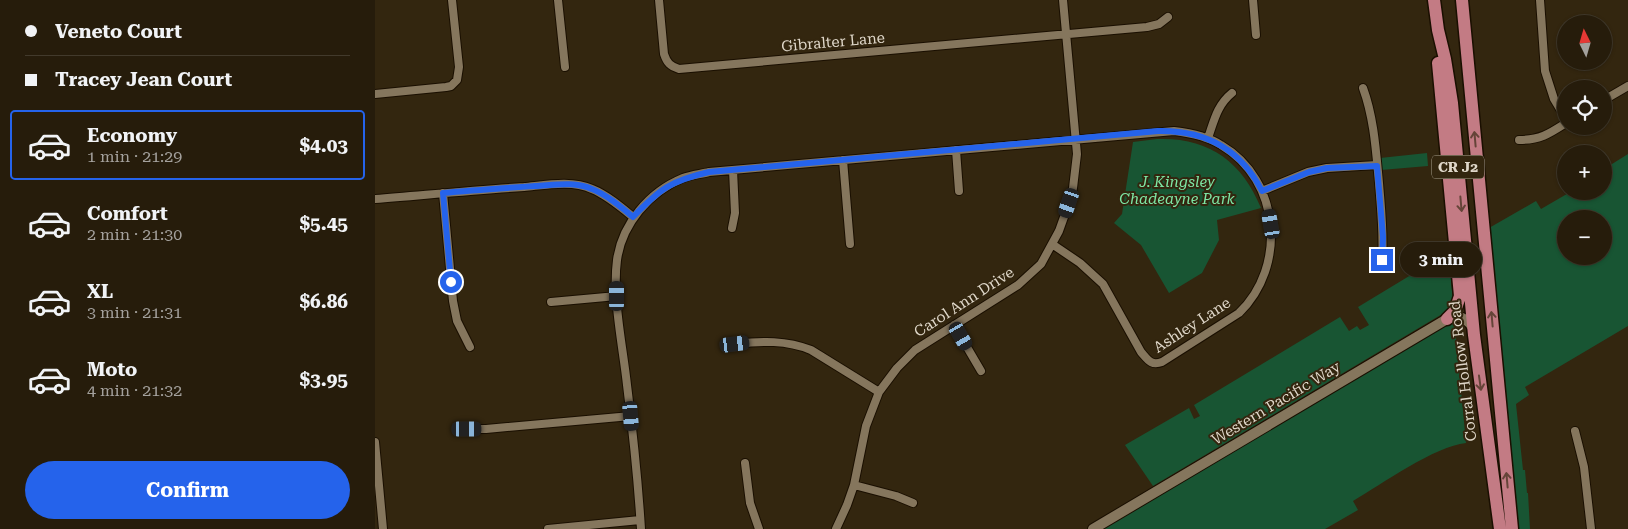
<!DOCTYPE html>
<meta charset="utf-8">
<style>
body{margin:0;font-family:"Roboto Serif",serif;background:#322919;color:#f1f3f6;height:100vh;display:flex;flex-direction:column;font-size:19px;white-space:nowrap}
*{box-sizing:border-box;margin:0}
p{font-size:16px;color:#a4a19d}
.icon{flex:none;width:28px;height:28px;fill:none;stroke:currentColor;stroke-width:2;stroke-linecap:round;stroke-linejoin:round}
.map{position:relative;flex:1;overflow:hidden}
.panel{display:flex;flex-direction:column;background:#261c0b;width:375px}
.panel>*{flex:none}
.guide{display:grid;align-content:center;height:110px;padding:0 25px;background:#261c0b}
.needle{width:32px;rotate:355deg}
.fabs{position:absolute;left:1182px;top:15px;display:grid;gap:10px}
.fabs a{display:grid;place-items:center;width:55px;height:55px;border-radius:50%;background:#261c0b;box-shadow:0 1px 4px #0004,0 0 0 1px #423a2c;font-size:25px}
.end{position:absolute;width:22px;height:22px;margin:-11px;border:6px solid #2563eb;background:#fff;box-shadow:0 0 0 2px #fff}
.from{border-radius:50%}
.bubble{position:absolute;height:35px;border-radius:18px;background:#261c0b;box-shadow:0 1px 4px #0004,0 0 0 1px #423a2c;font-size:16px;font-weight:700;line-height:35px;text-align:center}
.car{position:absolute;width:15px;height:30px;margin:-15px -8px;border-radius:6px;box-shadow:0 0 4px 1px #0007;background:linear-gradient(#222 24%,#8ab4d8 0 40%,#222 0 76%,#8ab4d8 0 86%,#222 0)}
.guide b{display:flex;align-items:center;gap:18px;height:48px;font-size:19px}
.guide b+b{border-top:1px solid #423a2c}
.guide i{width:12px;height:12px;background:#f1f3f6}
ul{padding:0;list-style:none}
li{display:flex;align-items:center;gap:15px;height:70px;margin:0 10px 8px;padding:0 15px;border:2px solid transparent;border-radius:5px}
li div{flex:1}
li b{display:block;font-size:19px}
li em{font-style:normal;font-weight:700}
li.on{border-color:#2563eb}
li>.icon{width:45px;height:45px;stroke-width:1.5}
.cta{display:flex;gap:10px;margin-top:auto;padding:10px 25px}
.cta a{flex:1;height:58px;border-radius:30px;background:#2563eb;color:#fff;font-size:20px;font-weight:700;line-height:58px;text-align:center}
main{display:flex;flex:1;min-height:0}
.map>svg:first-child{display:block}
.green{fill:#185533;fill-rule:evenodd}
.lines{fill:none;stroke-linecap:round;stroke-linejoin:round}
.minor-casing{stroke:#1a0f00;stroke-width:10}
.tertiary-casing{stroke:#1a0f00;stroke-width:12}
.primary-casing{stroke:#1a0f00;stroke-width:15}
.minor{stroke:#85765d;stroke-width:8}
.tertiary{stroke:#85765d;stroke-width:10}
.primary{stroke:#c37b84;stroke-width:12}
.oneway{stroke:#654438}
.route{stroke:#2563eb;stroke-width:6}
.labels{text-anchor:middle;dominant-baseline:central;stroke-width:4;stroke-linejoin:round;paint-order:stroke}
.shield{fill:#33260f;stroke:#aba291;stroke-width:1}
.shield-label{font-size:14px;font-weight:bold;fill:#dfd7c9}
.street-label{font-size:15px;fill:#dfd7c9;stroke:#33260f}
.park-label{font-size:15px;font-style:italic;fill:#7ee7a5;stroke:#33260f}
</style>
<main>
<section class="panel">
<div class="guide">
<b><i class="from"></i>Veneto Court</b>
<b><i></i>Tracey Jean Court</b>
</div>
<ul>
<li class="on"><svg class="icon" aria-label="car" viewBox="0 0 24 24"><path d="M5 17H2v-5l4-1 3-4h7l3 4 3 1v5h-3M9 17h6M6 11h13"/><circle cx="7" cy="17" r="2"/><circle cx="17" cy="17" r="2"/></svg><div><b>Economy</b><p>1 min · 21:29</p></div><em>$4.03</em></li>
<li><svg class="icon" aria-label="car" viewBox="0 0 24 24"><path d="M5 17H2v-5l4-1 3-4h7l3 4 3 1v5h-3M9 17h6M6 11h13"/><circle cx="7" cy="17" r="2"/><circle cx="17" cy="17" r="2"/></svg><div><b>Comfort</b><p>2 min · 21:30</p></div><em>$5.45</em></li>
<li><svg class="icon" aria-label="car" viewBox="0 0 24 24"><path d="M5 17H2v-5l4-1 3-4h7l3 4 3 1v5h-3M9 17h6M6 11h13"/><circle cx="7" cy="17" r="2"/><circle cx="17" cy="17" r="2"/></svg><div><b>XL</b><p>3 min · 21:31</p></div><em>$6.86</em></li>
<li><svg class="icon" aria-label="car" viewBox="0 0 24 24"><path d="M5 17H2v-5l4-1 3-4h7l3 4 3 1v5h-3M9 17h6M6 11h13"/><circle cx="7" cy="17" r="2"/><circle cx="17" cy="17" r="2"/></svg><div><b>Moto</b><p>4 min · 21:32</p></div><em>$3.95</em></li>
</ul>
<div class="cta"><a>Confirm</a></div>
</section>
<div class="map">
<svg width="1253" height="529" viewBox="0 0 1253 529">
<rect width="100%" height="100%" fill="#33260f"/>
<path class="green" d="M782 139C833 137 867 161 886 208L842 220 844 240 827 273 794 293 766 245 739 223 747 214 758 142Z
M1052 153 1053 166 1006 170 1005 158Z
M1253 154V326L1150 387 1154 395 1141 404 1148 470H1150L1152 493H1153L1155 529H1142L1114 228 1161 201 1166 209 1197 191H1229V169ZM1191 219H1229V256H1191Z
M1074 256 1078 303 1069 313 778 486 750 445 814 408 819 419 825 416 819 405 965 317 974 331 982 326 985 330 994 325 983 307 1064 258Z
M1076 322 1080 327 1091 443C1060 446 1007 484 978 501L983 510 950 529H724Z"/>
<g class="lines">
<g class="minor-casing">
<path id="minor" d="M183 0 190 67
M284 0 289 54C292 63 295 66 304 69L772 27 784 24 793 17
M878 0 881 35
M1165 0 1170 71 1179 99 1191 119
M988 88C999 118 1001 151 1004 183 1006 209 1009 234 1007 260
M0 94 71 87 76 86 82 80 84 67 77 0
M1229 100 1253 86
M833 138C839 121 842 105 857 93
M1144 140C1165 140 1174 134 1191 123
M581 150 584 191
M468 160 475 244
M887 191 933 172 952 168 1002 165
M68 193 78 301 82 321 95 347
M0 199C50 195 99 190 149 187 171 185 197 180 217 189 232 195 246 207 258 217
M357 228 360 213 358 170
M176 302 242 296
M579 325 606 371
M361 344C387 341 411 340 436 350L504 392
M92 429H111L256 416
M1200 431 1209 467 1216 529
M0 442 8 529
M370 463 375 503 384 529
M479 485 521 496 538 503
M173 529 265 520
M266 529C263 481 258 433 252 385 248 347 237 298 242 260 247 224 274 192 308 178 316 175 326 174 334 172L799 131C816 133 832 136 846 145 906 180 912 267 864 313L787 362C776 366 773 360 766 352L728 284 705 263 677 244
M461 529 472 505 479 485 491 426 504 392 522 368 540 350 643 285 666 264 684 231 694 203 698 188 702 154 688 0"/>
</g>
<g class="tertiary-casing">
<path id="tertiary" d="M718 529 1072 319C1083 314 1092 318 1098 328"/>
</g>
<g class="primary-casing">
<path id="primary" d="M1059 0 1063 30 1070 59 1077 103 1099 335 1125 529
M1087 0 1137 529
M1063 63 1085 296 1080 311 1072 319"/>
</g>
<use href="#minor" class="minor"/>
<use href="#tertiary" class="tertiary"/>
<use href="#primary" class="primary"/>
</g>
<defs><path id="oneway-shaft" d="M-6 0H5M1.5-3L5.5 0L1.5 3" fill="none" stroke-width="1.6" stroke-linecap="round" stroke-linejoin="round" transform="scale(1.25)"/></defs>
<g class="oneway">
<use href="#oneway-shaft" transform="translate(1100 139) rotate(-95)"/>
<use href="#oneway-shaft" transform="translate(1086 204) rotate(85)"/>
<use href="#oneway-shaft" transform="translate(1117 319) rotate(-95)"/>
<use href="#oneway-shaft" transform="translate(1105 383) rotate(82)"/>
<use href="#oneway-shaft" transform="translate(1132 480) rotate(-95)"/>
</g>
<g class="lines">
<path class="route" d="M76 282 68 193C99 190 130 188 160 186 179 185 200 181 217 189 232 195 246 207 258 217 285 189 295 181 334 172L783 131C830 130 865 148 887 191L934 172 952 168 1002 166 1008 237 1007 260"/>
</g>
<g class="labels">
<rect class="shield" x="1057" y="155.5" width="52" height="23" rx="4"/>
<g class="shield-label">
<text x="1083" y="167">CR J2</text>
</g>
<g class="street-label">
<text transform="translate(458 42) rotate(-5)">Gibralter Lane</text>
<text transform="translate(589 302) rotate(-33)">Carol Ann Drive</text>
<text transform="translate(817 325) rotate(-33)">Ashley Lane</text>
<text transform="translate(1088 371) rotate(-97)">Corral Hollow Road</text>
<text transform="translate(901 403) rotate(-31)">Western Pacific Way</text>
</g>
<g class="park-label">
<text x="802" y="182">J. Kingsley<tspan x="802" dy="17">Chadeayne Park</tspan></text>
</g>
</g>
</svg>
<div class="fabs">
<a><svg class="needle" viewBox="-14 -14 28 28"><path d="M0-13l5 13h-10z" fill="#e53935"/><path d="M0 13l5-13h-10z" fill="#a4a19d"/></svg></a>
<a><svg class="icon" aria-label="locate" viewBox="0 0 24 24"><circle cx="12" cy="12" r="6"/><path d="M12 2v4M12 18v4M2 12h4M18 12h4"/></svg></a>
<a>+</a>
<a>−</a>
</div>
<i class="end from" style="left:76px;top:282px"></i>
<i class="end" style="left:1007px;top:260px"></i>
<div class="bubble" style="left:1025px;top:242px;width:82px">3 min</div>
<i class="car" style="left:694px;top:203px;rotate:199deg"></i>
<i class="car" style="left:896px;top:224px;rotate:350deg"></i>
<i class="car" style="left:242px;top:296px;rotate:0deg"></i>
<i class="car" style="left:586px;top:336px;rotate:150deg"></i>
<i class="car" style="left:360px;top:344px;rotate:83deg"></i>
<i class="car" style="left:256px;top:416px;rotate:175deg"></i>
<i class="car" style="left:92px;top:429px;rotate:90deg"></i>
</div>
</main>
